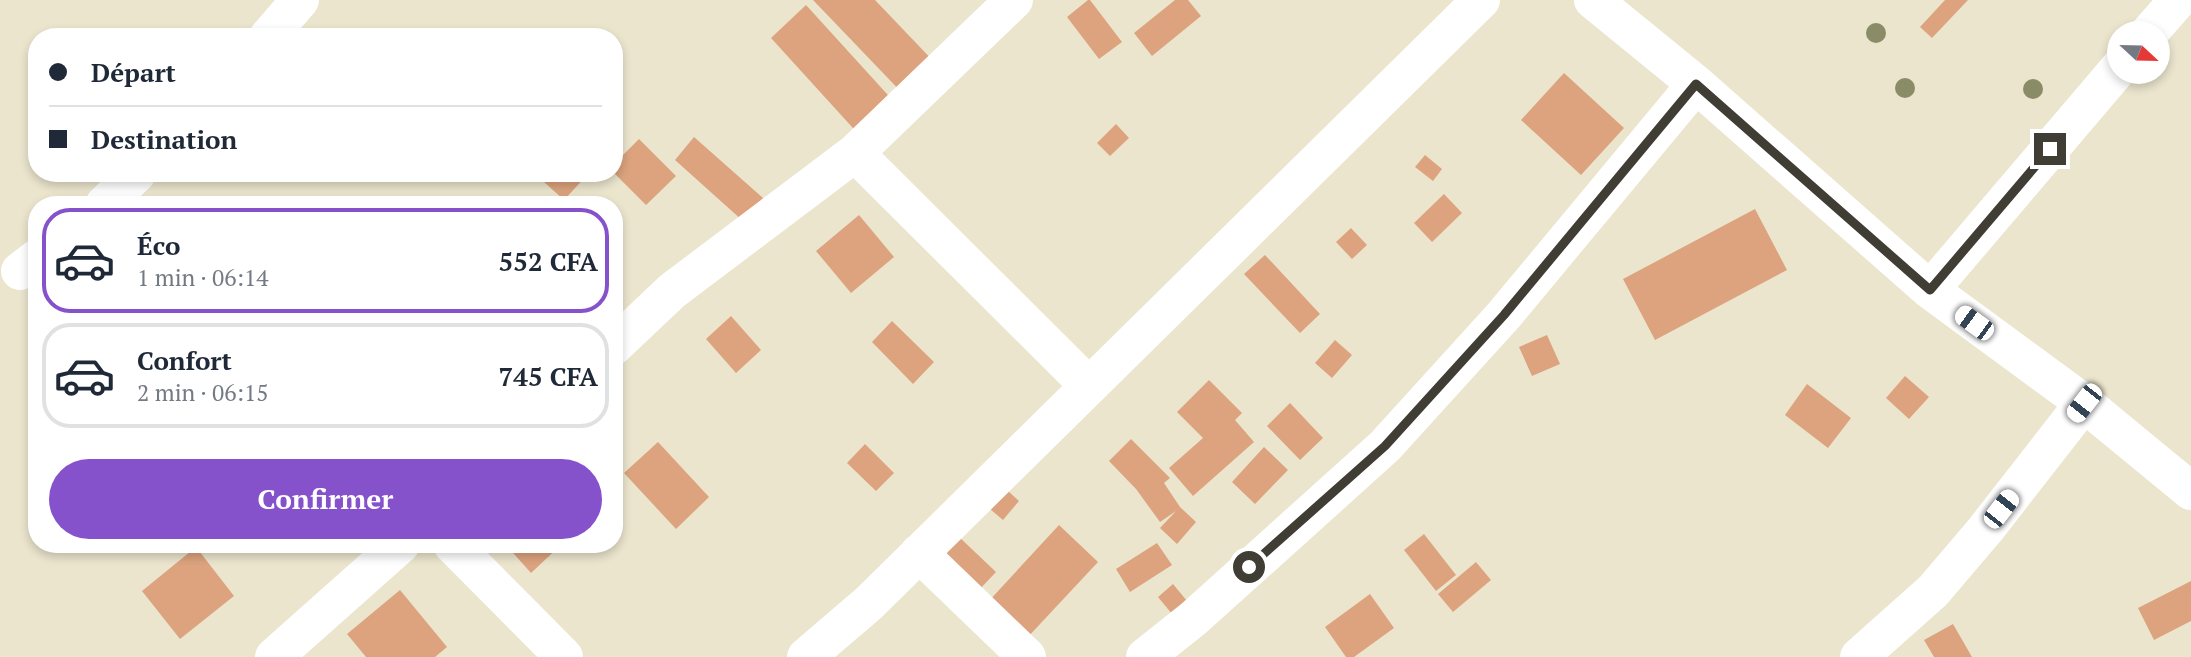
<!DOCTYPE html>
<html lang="fr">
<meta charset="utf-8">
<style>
body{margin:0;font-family:"PT Serif",serif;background:#f6f6f7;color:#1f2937;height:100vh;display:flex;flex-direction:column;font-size:26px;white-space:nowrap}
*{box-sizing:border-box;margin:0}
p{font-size:23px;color:#747a83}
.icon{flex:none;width:38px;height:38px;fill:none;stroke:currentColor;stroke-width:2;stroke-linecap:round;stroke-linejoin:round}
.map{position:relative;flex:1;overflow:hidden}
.details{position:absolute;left:28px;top:196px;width:595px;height:357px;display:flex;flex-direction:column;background:#fff;border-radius:28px;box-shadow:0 4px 10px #0003}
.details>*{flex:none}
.top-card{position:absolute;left:28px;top:28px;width:595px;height:154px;border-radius:28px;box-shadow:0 4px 10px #0003;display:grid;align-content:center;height:154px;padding:0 21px;background:#fff}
.needle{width:46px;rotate:112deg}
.tools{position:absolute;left:2107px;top:21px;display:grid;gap:14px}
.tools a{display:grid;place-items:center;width:63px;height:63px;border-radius:50%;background:#fff;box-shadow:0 4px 10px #0003;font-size:35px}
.end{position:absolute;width:32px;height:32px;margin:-16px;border:9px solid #3f3d34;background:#fff;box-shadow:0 0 0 4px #fff}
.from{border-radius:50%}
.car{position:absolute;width:21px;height:42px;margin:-21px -10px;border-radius:9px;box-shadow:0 0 5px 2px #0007;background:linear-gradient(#fff 24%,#345 0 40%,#fff 0 76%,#345 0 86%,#fff 0)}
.top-card b{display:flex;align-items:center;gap:24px;height:66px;font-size:26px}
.top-card b+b{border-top:2px solid #e0e1e3}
.top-card i{width:18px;height:18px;background:#1f2937}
ul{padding:12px 0 0;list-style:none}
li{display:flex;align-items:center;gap:21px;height:105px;margin:0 14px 10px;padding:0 7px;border:4px solid #e0e1e3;border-radius:28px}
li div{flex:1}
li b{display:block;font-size:26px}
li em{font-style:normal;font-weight:700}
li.current{border-color:#8552cb}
li>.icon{width:63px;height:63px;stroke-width:1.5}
.button{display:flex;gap:14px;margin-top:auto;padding:14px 21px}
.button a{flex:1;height:80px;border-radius:42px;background:#8552cb;color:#fff;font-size:28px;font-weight:700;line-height:80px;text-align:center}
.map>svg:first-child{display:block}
.building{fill:#dca37e}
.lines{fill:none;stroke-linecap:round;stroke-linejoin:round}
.street{stroke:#fff;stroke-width:38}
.tree{fill:#8a8b67}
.route{stroke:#3f3d34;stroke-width:9}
</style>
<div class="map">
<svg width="2191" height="657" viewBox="0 0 2191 657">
<rect width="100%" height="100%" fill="#ebe5ce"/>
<path class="building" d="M813 0H875L939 67 907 98Z
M1088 0H1090L1122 42 1099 59 1067 17Z
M1175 0H1188L1201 16 1152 56 1134 33Z
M1945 0H1968L1932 38 1920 27Z
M806 5 897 105 862 138 771 38Z
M1564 73 1624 128 1581 175 1521 120Z
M1116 124 1129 138 1110 156 1097 143Z
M694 137 763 198 743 221 675 160Z
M639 139 676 176 646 205 614 173V164Z
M1425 155 1442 169 1433 181 1415 167Z
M534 173H589L564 200Z
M1444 194 1462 213 1432 242 1414 223Z
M1755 209 1787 270 1655 340 1623 279Z
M859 215 894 257 851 293 816 251Z
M1351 228 1367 245 1352 259 1336 242Z
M1265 255 1320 314 1300 333 1244 274Z
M731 316 761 350 736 373 706 339Z
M892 321 934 362 913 384 872 342Z
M1547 335 1560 364 1532 376 1519 347Z
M1335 340 1352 355 1332 378 1315 363Z
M1905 376 1929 397 1909 419 1886 398Z
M1209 380 1242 413 1235 420 1254 442 1193 496 1169 468 1203 438 1177 412Z
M1807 384 1851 418 1828 448 1785 415Z
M1290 403 1323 438 1300 460 1267 426Z
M1131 439 1170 478 1164 483 1180 507 1196 522 1177 544 1160 528 1176 511 1160 522 1136 489 1109 461Z
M658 442 709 497 676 529 624 473Z
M865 444 894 473 876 491 847 463Z
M1264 447 1288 470 1255 504 1232 482Z
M1000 484 1019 501 1003 520 983 503Z
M1059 525 1098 562 1026 639 987 603Z
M956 534 996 572 979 590 939 551Z
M1424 534 1456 575 1436 591 1404 550Z
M1157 543 1172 565 1130 592 1116 569Z
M505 544H562L531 573Z
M196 547 234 596 180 639 142 591Z
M1476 562 1491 580 1453 612 1438 594Z
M2191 581V621L2154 640 2138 608Z
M1173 584 1192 607 1177 620 1158 597Z
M400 590 447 647 435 657H366L347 634Z
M1370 594 1394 628 1354 657H1346L1325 627Z
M1953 624 1972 657H1934L1924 640Z"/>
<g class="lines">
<path class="street" d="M1593 0 1696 84 1930 290 2084 403 2191 491
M2149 33 2178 0
M268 37 300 0
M855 153 1089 386
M104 205 137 173
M20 271 37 258
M1930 290 2119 68
M614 346 672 291 855 153 1014 0
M452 544 564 657
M919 553 1027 657
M274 657 401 544
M806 657 869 603 1481 0
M1145 657 1194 618 1385 446 1504 315 1696 84
M1859 657 1933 591 1985 530 2084 403"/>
</g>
<g class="tree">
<circle cx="1876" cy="33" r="10"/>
<circle cx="1905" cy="88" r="10"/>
<circle cx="2033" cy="89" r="10"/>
</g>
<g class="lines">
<path class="route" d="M1249 567 1385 446 1504 315 1696 84 1930 290 2050 149"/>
</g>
</svg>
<div class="tools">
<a><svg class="needle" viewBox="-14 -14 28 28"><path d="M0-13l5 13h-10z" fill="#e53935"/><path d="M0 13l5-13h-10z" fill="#747a83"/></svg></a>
</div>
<i class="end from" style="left:1249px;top:567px"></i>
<i class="end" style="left:2050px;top:149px"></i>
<i class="car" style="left:1974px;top:323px;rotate:306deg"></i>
<i class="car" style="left:2084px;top:403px;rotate:218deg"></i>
<i class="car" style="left:2001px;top:509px;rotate:38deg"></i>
<div class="top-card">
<b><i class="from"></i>Départ</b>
<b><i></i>Destination</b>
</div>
<section class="details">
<ul>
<li class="current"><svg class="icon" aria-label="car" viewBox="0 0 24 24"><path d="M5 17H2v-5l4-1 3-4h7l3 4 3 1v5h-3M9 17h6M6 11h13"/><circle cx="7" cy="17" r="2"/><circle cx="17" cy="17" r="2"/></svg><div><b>Éco</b><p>1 min · 06:14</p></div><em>552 CFA</em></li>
<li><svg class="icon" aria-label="car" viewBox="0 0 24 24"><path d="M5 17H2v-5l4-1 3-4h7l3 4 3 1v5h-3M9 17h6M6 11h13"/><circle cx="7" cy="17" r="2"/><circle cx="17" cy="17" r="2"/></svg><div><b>Confort</b><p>2 min · 06:15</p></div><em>745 CFA</em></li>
</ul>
<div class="button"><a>Confirmer</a></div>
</section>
</div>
